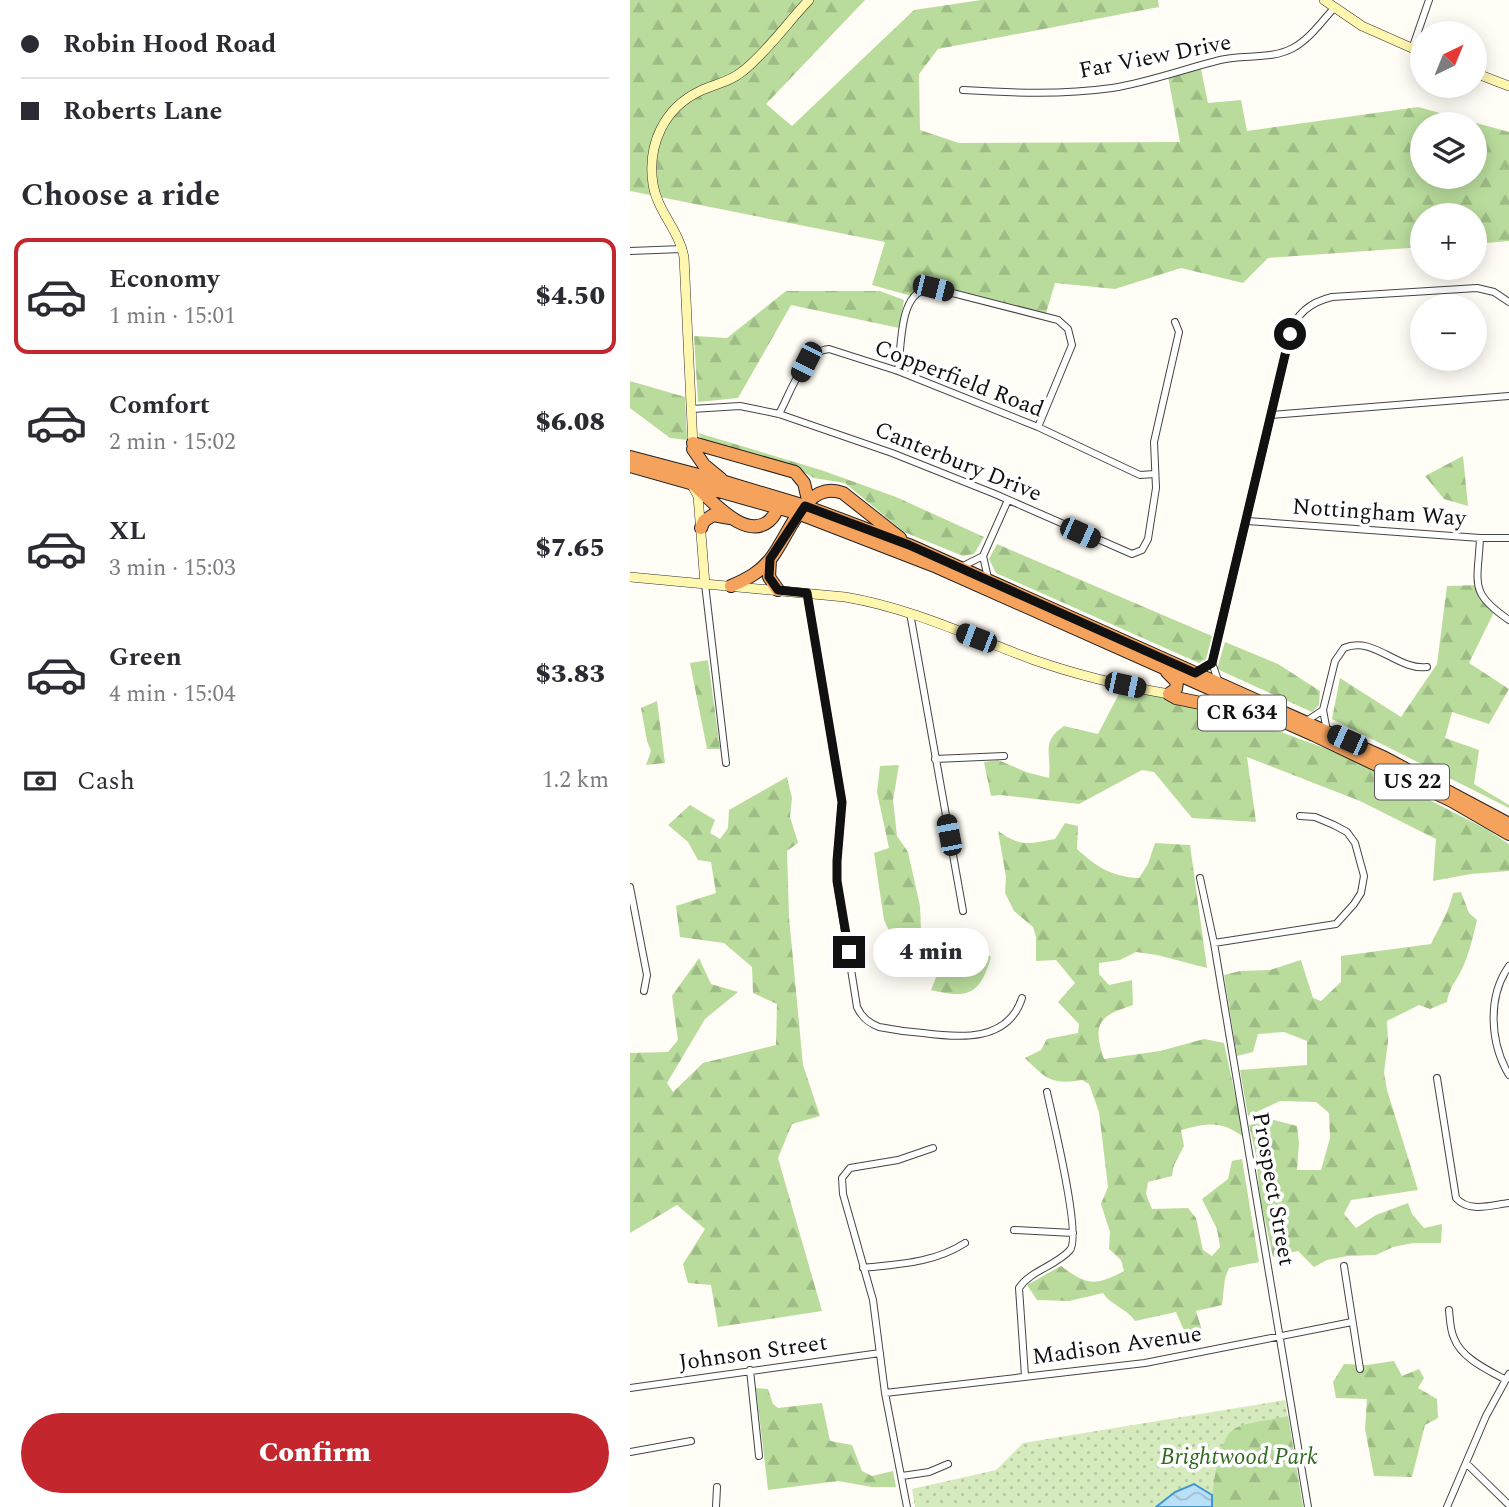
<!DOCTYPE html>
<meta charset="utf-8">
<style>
body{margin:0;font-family:Spectral,serif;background:#f2f2f3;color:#2b2b33;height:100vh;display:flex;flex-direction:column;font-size:26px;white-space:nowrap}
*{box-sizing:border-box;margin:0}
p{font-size:23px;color:#7c7c81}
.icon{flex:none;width:38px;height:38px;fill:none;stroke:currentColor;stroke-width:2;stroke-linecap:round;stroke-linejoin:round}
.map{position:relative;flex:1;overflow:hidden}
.side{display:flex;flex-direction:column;background:#fff;width:630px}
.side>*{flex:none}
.hud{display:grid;align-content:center;height:154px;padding:0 21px;background:#fff}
.needle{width:46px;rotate:43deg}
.fabs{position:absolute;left:780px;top:21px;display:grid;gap:14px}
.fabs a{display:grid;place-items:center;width:77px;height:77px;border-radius:50%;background:#fff;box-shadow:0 4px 18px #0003;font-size:35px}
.end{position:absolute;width:32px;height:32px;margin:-16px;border:9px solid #111;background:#fff;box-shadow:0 0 0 4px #fff}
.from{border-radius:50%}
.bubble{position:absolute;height:49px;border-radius:24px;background:#fff;box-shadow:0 4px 18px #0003;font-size:23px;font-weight:800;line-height:49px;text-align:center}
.car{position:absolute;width:21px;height:42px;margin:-21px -10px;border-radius:9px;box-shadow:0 0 5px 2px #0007;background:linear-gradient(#222 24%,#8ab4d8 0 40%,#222 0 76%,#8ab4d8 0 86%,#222 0)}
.hud b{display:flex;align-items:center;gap:24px;height:66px;font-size:26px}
.hud b+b{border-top:2px solid #e1e1e2}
.hud i{width:18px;height:18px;background:#2b2b33}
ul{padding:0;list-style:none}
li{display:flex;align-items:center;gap:21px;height:116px;margin:0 14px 10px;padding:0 7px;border:4px solid transparent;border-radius:14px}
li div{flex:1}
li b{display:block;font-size:26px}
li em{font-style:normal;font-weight:800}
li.active{border-color:#c4262e}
li>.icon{width:63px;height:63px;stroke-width:1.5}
h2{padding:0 21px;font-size:32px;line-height:84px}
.pay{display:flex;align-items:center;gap:18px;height:77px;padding:0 21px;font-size:26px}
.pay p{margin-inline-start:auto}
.cta{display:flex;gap:14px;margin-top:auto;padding:14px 21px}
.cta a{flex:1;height:80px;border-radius:42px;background:#c4262e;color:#fff;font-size:28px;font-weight:800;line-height:80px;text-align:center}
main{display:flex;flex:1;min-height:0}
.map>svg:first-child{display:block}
.grass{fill:url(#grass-dots)}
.forest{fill:url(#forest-firs);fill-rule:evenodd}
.water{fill:url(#water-waves);stroke:#3f96cf;stroke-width:2}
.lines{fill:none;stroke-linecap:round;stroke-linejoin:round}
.street-casing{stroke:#444;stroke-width:8}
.secondary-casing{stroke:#333;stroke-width:10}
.highway-casing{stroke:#222;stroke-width:14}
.street{stroke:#fff;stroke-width:6}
.secondary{stroke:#fff6b0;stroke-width:9}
.highway{stroke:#f5a25d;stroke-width:12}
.route{stroke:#111;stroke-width:9}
.labels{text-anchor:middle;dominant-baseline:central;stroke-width:7;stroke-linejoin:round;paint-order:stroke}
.shield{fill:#fff;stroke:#585858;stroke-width:2}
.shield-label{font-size:21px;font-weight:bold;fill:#111}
.street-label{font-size:23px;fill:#111;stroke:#fff}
.park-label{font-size:23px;font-style:italic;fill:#2f6b1f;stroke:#fff}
</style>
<main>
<section class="side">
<div class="hud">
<b><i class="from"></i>Robin Hood Road</b>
<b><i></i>Roberts Lane</b>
</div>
<h2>Choose a ride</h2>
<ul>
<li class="active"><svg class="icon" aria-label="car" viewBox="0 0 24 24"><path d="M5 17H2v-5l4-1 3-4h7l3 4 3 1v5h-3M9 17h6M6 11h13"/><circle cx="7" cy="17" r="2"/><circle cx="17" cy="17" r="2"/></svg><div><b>Economy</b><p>1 min · 15:01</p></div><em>$4.50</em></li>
<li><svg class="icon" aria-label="car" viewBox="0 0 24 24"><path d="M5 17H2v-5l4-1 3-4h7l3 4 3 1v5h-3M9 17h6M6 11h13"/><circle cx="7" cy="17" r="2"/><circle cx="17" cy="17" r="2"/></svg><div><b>Comfort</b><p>2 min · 15:02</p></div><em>$6.08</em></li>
<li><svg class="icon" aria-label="car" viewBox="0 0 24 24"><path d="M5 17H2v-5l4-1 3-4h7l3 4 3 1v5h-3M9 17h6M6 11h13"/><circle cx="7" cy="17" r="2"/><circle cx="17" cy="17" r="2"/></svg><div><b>XL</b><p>3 min · 15:03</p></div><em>$7.65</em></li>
<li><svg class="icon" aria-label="car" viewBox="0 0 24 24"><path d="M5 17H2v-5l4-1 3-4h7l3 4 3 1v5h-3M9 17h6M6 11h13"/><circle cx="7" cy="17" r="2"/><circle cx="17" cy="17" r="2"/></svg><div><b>Green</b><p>4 min · 15:04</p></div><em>$3.83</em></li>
</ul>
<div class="pay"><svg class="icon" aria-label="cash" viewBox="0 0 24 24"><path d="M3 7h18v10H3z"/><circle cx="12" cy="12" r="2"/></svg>Cash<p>1.2 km</p></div>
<div class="cta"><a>Confirm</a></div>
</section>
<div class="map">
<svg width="879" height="1507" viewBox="0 0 879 1507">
<defs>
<pattern id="grass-dots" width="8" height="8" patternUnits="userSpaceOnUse" patternTransform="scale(1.75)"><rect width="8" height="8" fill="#d5ebbd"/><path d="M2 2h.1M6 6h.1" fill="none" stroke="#b6c8a1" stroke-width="1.8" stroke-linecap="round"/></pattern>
<pattern id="forest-firs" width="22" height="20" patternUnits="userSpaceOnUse" patternTransform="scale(1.75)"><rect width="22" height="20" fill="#b9dc9c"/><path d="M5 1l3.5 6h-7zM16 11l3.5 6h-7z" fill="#9ebc85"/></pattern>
<pattern id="water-waves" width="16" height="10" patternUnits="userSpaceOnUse" patternTransform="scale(1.75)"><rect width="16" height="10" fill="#b9e0f7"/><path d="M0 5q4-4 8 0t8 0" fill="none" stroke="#9ebfd3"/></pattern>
</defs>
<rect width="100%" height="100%" fill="#fffdf5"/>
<path class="grass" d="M655 1400 673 1507H285L282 1489 366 1470 393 1443Z"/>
<path class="forest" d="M0 0H235L136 104 162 126 284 10 351 0H528L529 7 308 49 289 74 290 130 329 143 550 142 538 76 570 65 578 103 611 100 617 131 788 107 879 132V241L845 244V215H793V247L638 258 613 283 551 268 485 289 425 283 414 320 302 289 285 297 242 285 255 242 0 191ZM793 124H845V177H793Z
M156 291H250L274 300 269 328 161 305 108 398 68 402 64 336 97 338Z
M0 381 55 397 57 440 40 438 0 408Z
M68 433 191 470 266 497 354 537 344 554 333 556 274 532 215 483 184 478 166 468 72 440Z
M833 456 838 506 814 499 795 476Z
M367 544 582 636 576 659 569 663 366 573 359 559Z
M850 585 864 612 839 663 879 689 859 724 822 712 815 738 849 750 844 784 879 805V808L702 719 710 678 771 717 807 664 817 586Z
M595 642 648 664 690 691 689 705 682 712 587 669Z
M78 660 90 749H77L60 663Z
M492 688 599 713 708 753 856 829 879 844V871L841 874 803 881 806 839 730 801 617 757 626 822 562 818 524 772 512 770 449 804 371 795 361 796 354 762 368 760 396 772 419 778C422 753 410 742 434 726L468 734Z
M27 701 35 763 16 765 21 751 17 741 11 708Z
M269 765 263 800 267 836 278 852 290 906 292 955 283 960 281 975H269L261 955 265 943 254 920 244 853 259 848 247 792 250 766Z
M157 777 162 798 160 817 168 843 157 851 159 917 173 1065 190 1116 162 1124 148 1158 192 1311 88 1327 81 1285 58 1283 53 1264 75 1229 47 1205 0 1233V1053L38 1052 48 1040 42 996 69 958 81 984 108 992 75 1019 37 1083 43 1092 73 1063 146 1045 147 1004 123 993 122 967 94 943 50 937 46 906 86 893 81 862 68 860 58 842 38 825 60 805 85 820 80 833 90 839 98 828 99 810Z
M435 823 448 826 447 849C466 867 483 877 509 878L518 864 525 843 560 845 577 968 527 955 506 952 490 960 469 963V974L479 985 502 980 503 1005C469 1016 462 1023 474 1059L530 1051 574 1039 594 1043 614 1137C590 1120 578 1123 551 1130L554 1146 544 1165 542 1176 518 1182 516 1194 522 1209 558 1208 566 1218 573 1250 582 1256 590 1247 587 1229 572 1199 598 1179 602 1161 612 1159 629 1262 599 1268 595 1278 592 1305 566 1311 575 1340 559 1342 546 1312 505 1321C495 1307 483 1307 473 1293L439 1301 407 1300 397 1285 431 1266C457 1285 464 1287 494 1271L491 1260 479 1249 480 1232 471 1204 478 1187 469 1112 459 1084 452 1080C422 1085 416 1079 395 1058L411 1050 417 1039 448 1033 449 1024 428 1002 445 983 426 960 406 961V937L403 927 384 911 375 893 376 877 368 831C391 847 398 844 425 839Z
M831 892 839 913 847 920C843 937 839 955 831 971 825 983 819 988 817 1002L800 1009 789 1005 757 1021 758 1042 754 1072 757 1090 788 1190 721 1200 714 1214 726 1228 746 1215 778 1203 782 1214 794 1228 812 1224 811 1243H783L763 1247 746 1255 717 1256 697 1260 684 1267 668 1251 643 1257 630 1198 626 1155 619 1125 644 1120 667 1126 669 1143 667 1170H691L700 1138 699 1113 686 1102 650 1101 618 1116 610 1070 677 1065V1041L654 1032 628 1034 623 1052 607 1056 594 975 610 971 640 970 671 960 683 998 691 1001 711 982V956L801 944C809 927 819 912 823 893Z
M341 948 361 957C350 995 338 999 301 990L309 970 332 972Z
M764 1361 772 1376 789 1369 794 1378 788 1388 807 1399 808 1418 795 1425 782 1477 744 1476 735 1429 737 1399 706 1398 703 1382 714 1364 737 1365Z
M126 1388 138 1389 143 1404 148 1408 192 1403 200 1441 222 1445 232 1471 242 1476 263 1471 266 1487H242L208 1481 138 1490Z
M658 1416 673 1507H582C582 1489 588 1439 604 1429 615 1422 644 1420 658 1416Z"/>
<path class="water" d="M564 1484 582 1495V1507H526L545 1492Z"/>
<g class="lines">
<g class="street-casing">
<path id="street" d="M782 49 799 0
M333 90C384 93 432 95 482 88 519 82 554 69 590 60 614 54 641 60 663 48 680 39 692 21 705 7
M0 251 52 249
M268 371C272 345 268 288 303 288L428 320 438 329 442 345 408 427
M62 409 110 406 149 414 262 453 365 494 502 554 512 550 518 539 526 488 524 442 549 332 545 322
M149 414C160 394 173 351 199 349L268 371 408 427 510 475 525 474
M641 415 879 396
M617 521 850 538H879
M850 538C848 584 838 592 879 620
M353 556 358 578
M331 567 353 556 378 500
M75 584 96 763
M177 593 212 802 207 861V881L227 1007C232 1018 239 1023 249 1027 264 1030 279 1032 293 1033 330 1038 378 1042 392 998
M280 613 333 911
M589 683 582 663 660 334C666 313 681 302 702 297L847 288 864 292 879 302
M675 722 693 710
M697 731 693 710 705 661 714 648C743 635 768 671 797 667
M305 759 374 756
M570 878 584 943 678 1507
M0 887 17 975 14 991
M584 943 706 924 724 904 731 893 734 876 725 843 717 832 704 825 685 817 670 816
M879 966C857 997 860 1043 879 1075
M807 1078 826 1198C839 1213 861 1205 879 1203
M384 1230 443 1233
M714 1266 730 1369
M233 1268C269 1264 304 1263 335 1243
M819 1310C820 1319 820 1330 824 1338 831 1358 858 1370 876 1380
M120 1370 129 1456
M395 1376 389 1288C401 1270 426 1266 440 1250 452 1236 422 1116 417 1092
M0 1388 250 1353
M255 1393 515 1363 722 1322
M0 1452 61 1441
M836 1463 879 1505
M272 1476 299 1472 318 1464
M86 1507 87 1487
M277 1507 255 1393 243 1300 213 1194 212 1178 220 1168 268 1160 303 1148
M817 1507 856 1416 879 1374"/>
</g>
<g class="secondary-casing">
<path id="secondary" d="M694 0 732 26 793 53
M845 73 879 86
M63 446 54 257C49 230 27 211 23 184 17 145 34 108 70 91 85 84 100 82 113 71 138 51 157 23 179 0
M63 487 68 496 75 584
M0 577 215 597C281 608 341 637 404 660 447 675 493 686 539 694"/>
</g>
<g class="highway-casing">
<path id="highway" d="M63 443 165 472 174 483 178 500
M63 449 74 465 91 479
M0 457 95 482 175 506 279 545 755 758 879 824
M0 466 170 514 307 567 684 735 822 801 879 834
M64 485C82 500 115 541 139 521 146 515 148 509 147 501
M71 528 74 521 83 515 100 518
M140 560 139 577 148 590
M101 586C117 579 131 572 142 557 160 533 176 479 213 493L270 538
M537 672 547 682 546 689 539 694 546 698 600 709 628 718"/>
</g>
<use href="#street" class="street"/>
<use href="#secondary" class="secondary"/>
<use href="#highway" class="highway"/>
</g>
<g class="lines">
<path class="route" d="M219 952 207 881V861L212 802 177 593 148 590 139 577 140 559 175 506 279 545 565 673 582 663 660 334"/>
</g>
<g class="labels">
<g class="shield">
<rect x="568" y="695.5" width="88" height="35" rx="5"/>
<rect x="745" y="764.5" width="74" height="35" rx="5"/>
</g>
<g class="shield-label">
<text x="612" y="713">CR 634</text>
<text x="782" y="782">US 22</text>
</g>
<g class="street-label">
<text transform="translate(525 57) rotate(-11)">Far View Drive</text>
<text transform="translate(329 379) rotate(21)">Copperfield Road</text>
<text transform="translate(328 462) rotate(22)">Canterbury Drive</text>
<text transform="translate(749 513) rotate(4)">Nottingham Way</text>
<text transform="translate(643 1189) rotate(80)">Prospect Street</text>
<text transform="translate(487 1346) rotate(-8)">Madison Avenue</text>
<text transform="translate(123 1353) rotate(-8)">Johnson Street</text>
</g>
<g class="park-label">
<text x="609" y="1457">Brightwood Park</text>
</g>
</g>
</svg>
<div class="fabs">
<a><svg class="needle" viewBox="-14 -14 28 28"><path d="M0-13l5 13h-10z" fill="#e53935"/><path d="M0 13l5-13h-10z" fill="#7c7c81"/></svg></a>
<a><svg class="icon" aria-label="layers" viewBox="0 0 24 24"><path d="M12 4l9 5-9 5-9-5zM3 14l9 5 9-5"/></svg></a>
<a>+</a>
<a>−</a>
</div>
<i class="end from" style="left:660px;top:334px"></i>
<i class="end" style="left:219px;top:952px"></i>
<div class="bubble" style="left:243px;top:928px;width:116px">4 min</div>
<i class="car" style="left:303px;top:288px;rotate:104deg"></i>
<i class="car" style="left:176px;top:362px;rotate:207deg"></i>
<i class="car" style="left:450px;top:533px;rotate:114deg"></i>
<i class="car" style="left:346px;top:638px;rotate:291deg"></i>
<i class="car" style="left:495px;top:685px;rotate:102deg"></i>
<i class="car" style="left:717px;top:740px;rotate:294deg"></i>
<i class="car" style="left:319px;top:835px;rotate:349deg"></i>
</div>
</main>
